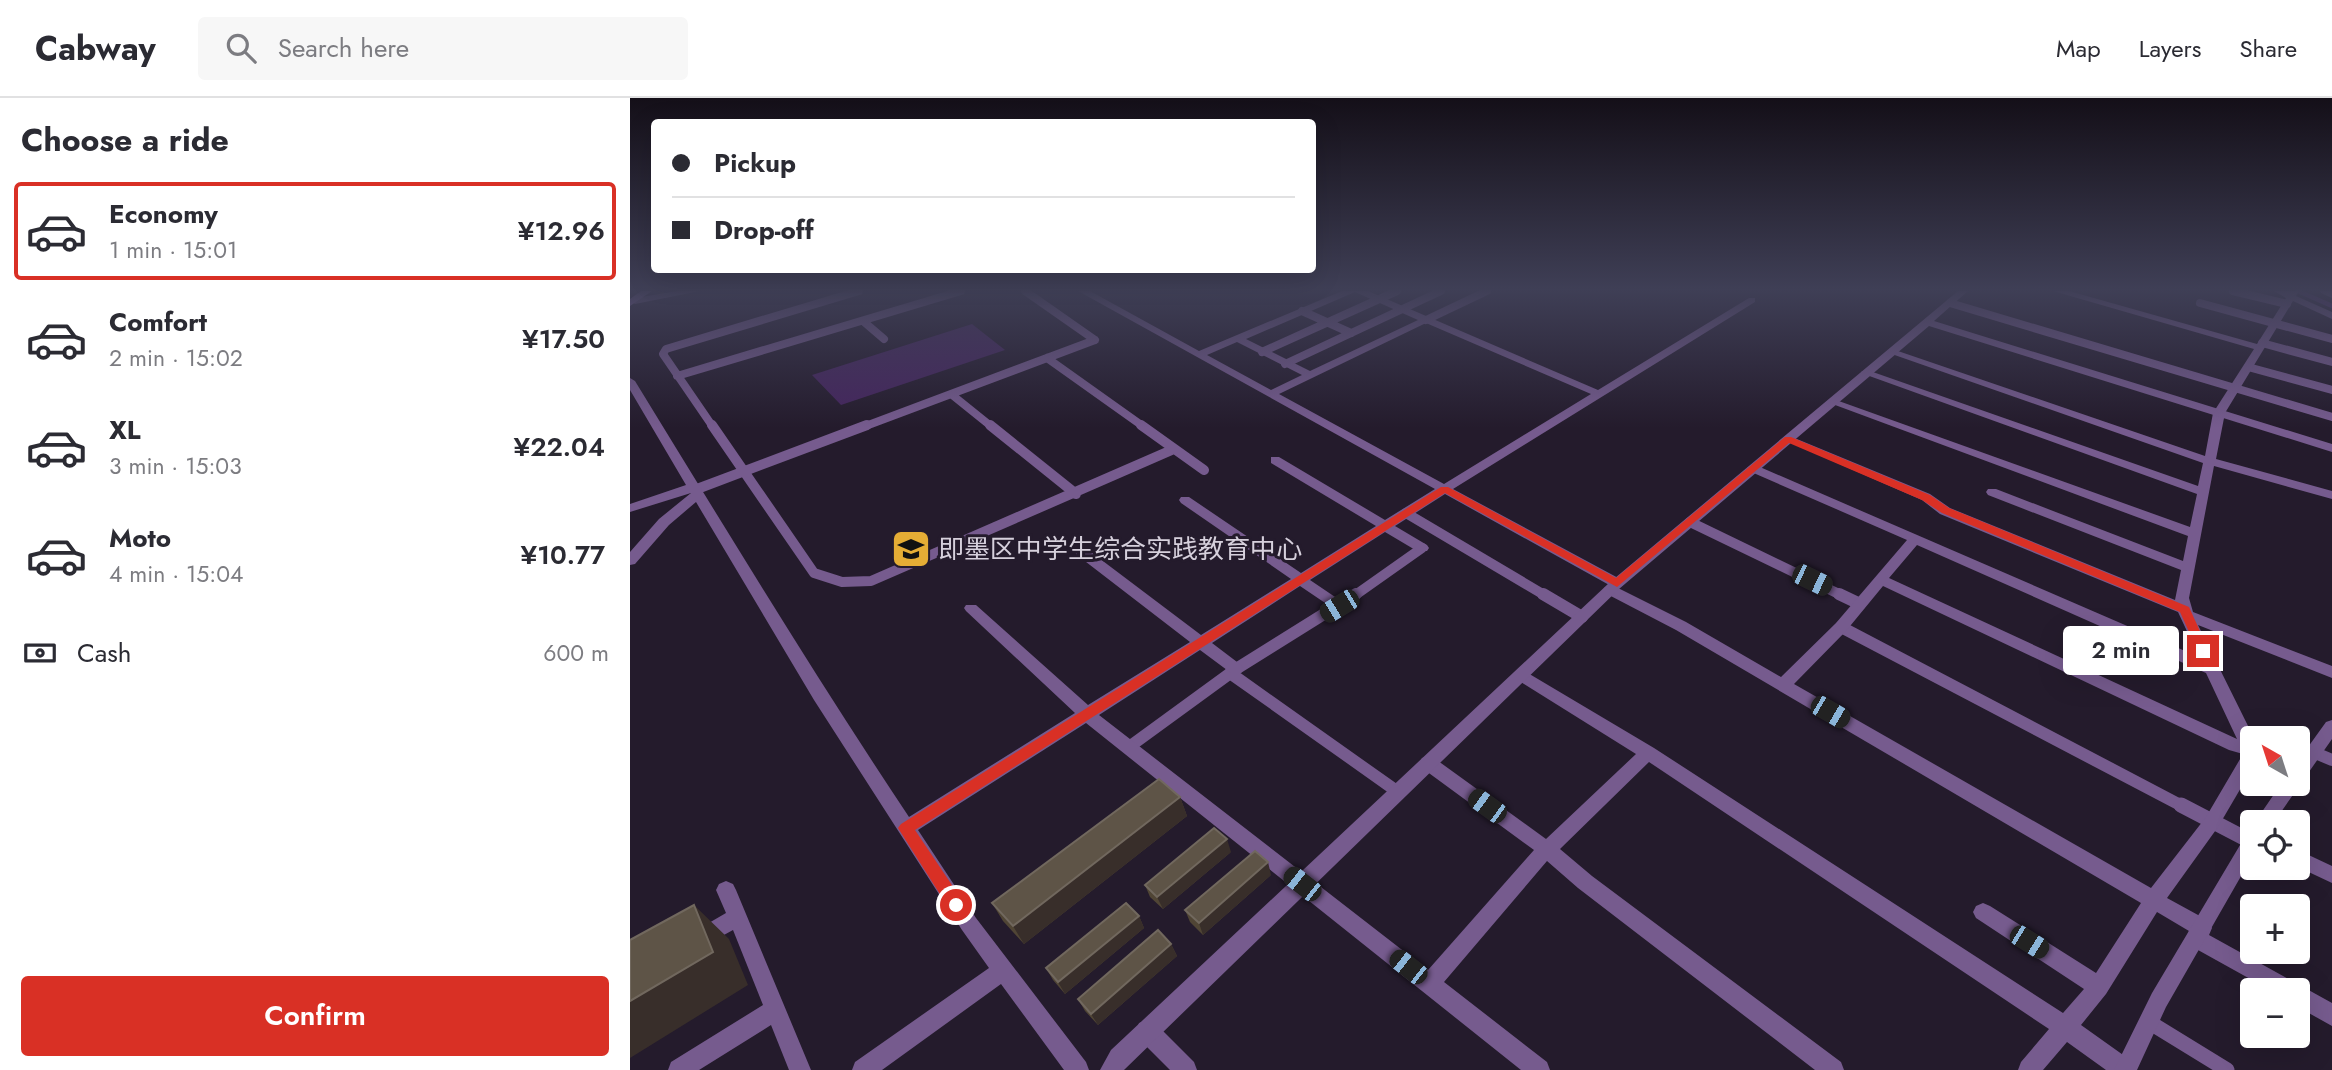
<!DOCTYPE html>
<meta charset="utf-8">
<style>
body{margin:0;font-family:Jost,"Noto Sans SC",sans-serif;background:#f7f7f7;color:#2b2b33;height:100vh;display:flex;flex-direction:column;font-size:26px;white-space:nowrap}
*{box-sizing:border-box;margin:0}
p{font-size:23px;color:#7c7c81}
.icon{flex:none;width:38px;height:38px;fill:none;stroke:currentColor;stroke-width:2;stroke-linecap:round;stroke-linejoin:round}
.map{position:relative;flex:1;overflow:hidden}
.details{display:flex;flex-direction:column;background:#fff;width:630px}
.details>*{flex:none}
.banner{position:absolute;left:21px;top:21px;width:665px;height:154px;border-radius:7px;box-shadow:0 7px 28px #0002;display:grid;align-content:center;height:154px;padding:0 21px;background:#fff}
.needle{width:46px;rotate:321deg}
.buttons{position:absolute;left:1610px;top:628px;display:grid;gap:14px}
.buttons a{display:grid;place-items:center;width:70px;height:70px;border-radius:7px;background:#fff;box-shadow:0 7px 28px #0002;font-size:35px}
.end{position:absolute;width:32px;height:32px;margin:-16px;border:9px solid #d93025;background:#fff;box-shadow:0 0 0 4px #fff}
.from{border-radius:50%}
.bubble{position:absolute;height:49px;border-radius:7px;background:#fff;box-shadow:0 7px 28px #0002;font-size:23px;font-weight:600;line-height:49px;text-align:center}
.car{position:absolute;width:21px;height:42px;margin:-21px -10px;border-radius:9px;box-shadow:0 0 5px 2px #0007;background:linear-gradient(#222 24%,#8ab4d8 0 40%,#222 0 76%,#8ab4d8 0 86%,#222 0)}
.banner b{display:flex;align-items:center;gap:24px;height:66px;font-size:26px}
.banner b+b{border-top:2px solid #e1e1e2}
.banner i{width:18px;height:18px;background:#2b2b33}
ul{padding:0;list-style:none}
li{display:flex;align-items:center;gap:21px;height:98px;margin:0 14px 10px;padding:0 7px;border:4px solid transparent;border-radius:7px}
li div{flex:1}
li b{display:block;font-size:26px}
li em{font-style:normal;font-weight:600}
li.active{border-color:#d93025}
li>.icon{width:63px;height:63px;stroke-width:1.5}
h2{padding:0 21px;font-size:32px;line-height:84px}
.pay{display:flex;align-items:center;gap:18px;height:77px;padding:0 21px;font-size:26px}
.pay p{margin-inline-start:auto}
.button{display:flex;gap:14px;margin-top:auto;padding:14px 21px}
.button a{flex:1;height:80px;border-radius:7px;background:#d93025;color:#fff;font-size:28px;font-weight:600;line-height:80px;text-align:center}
header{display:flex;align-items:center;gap:42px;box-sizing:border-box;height:98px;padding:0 35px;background:#fff;border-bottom:2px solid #e1e1e2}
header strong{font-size:33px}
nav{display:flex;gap:38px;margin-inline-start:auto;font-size:24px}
.search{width:490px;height:63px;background:#f7f7f7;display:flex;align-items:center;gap:18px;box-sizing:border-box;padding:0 24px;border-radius:7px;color:#7c7c81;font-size:26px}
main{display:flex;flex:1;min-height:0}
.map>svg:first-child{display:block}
.green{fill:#45255e}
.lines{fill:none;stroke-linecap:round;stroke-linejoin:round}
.stream{stroke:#572c78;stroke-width:4.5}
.service-far3{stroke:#765b8e;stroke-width:8}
.service-far2{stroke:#765b8e;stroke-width:10}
.service-far1{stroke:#765b8e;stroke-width:12}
.service{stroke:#765b8e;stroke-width:15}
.minor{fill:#765b8e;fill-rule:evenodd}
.tertiary{fill:#765b8e;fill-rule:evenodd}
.secondary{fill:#a87cce;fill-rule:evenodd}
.wall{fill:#504535}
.shaded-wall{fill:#382e2a}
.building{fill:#5e5447;stroke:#71685e;stroke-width:2}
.route{fill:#d93025}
.labels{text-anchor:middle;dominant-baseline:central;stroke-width:6;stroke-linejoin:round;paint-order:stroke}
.poi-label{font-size:26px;fill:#d6d0dc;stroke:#241b2c;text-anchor:start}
</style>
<header>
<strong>Cabway</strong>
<div class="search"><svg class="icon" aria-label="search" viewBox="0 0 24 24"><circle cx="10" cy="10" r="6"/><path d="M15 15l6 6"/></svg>Search here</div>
<nav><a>Map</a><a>Layers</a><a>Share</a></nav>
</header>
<main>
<section class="details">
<h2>Choose a ride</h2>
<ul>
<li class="active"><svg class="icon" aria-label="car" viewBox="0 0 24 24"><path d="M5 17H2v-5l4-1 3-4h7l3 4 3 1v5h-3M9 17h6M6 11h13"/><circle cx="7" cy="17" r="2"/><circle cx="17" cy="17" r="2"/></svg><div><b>Economy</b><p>1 min · 15:01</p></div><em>¥12.96</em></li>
<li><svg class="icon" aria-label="car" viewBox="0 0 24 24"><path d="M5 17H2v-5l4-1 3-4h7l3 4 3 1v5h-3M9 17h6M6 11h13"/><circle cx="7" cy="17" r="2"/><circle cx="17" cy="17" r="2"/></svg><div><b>Comfort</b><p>2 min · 15:02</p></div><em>¥17.50</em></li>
<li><svg class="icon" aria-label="car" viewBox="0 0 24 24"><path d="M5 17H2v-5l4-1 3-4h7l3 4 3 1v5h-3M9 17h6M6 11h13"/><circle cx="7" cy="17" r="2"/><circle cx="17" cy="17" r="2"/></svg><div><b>XL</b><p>3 min · 15:03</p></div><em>¥22.04</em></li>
<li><svg class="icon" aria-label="car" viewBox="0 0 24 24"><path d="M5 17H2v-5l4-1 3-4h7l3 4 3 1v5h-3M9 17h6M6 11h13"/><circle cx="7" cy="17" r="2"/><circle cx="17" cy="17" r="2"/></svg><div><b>Moto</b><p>4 min · 15:04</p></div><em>¥10.77</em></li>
</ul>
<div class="pay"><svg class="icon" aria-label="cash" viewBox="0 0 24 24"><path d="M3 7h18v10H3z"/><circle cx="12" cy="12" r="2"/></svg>Cash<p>600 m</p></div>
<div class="button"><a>Confirm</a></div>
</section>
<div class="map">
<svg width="1702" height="972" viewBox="0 0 1702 972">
<rect width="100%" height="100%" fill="#241b2c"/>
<path class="green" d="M342 226 375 252 211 307 182 277Z"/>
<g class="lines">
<path class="stream" d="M1668 193 1702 208"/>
<path class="service-far3" d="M395 193 465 242
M1603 193 1657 206
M1320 205 1702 319
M1570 205 1702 241
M672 213 721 235
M796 222 857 193
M233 223 254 241
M1632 245 1702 264
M632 254 767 193
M417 260 514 329
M655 266 811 193
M1618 269 1702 292
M47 278 331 193
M321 296 362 329
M83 329 33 256 36 251 229 193
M233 329 465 242"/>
<path class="service-far2" d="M82 327 184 475 212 484 241 483 544 351
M360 327 446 396
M511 327 574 372
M67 391 237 327
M776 415 916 498
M1060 424 1213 498
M724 498 792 450"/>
<path class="service-far1" d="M913 496 952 519
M1209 496 1230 506
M1211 529 1554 709
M600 575 768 694
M499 649 606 571 726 496
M1683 654 1702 662"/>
<path class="service" d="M1551 707 1622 744
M1519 924 1597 972"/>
<path class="minor" d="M448 193H460L569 253 712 193H738L968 292 1119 200H1125V204L823 391 992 482 994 485 992 488 986 489 1056 524 1151 579 1206 525 1277 442 1119 373 1117 370 1123 366 1569 559 1548 514 1310 416 1292 402 1152 341 1158 338 1162 339 1300 396 1320 410 1545 502 1551 472 1358 397 1356 394 1358 391H1366L1553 463 1558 438 1197 304 1202 301 1206 302 1560 429 1567 396 1231 275 1232 273H1240L1568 388 1573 365 1256 254 1265 252 1575 358 1583 315 1624 251 1423 193H1439L1627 246 1656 200 1644 193H1669L1666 198 1702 214V221L1663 203 1595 315 1586 361 1702 393V401L1584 368 1559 500 1563 514 1702 568V580L1568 527 1624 640 1622 671 1588 729 1537 800 1579 823 1582 830 1579 837 1702 905V928L1668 909V892H1640L1559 847 1556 840 1559 833 1527 814 1476 896 1451 927 1503 964 1506 972H1476L1437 944 1413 972H1388L1391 964 1419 931 1019 664 930 751 962 778 1211 964 1214 972H1185L948 790 917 763 814 884 917 964 920 972H891L456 625 288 732 346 820 456 964 459 972H434L371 886 252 972H222L225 964 359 870 332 832 184 602 66 404 39 427 5 466 0 467V454L29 421 61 395 0 414V406L56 387 0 292V280L5 283C94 428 183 575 279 719L445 615 336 513 334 510 336 507H346L458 607 560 544 447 457 445 454 447 451H457L571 537 661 481 551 405 549 402 551 399H559L671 475 746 428 641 365V359H649L755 422 805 391ZM725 194 788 222 680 273 616 241ZM796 225 961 296 814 386 649 296ZM607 244 672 277 641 292 577 257ZM815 396 981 488 975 489 973 492 975 495 1046 532 1511 805 1466 875 1360 808 1353 805 1346 808 1343 814 1346 820 1454 891 1433 915 1024 650 891 571 886 573 883 577 886 581 1006 656 916 741 804 660 798 658 792 660 789 665 792 670 904 752 798 872 469 617 570 552 601 575H611L614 571 611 567 582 545 670 488 704 511H714L716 508 714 505 680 482 755 434 787 453H797L799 450 797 447 765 428ZM1287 447 1576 575 1607 641 1259 480ZM1253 488 1599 652 1613 656 1576 719 1521 790 1164 586 1216 533Z
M1690 193H1702V200L1691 195Z
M1668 752 1702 768V785L1668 769Z
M96 783 103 786 106 792 181 972H159L141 927 69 972H38L41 964 133 907 103 832 72 849 65 847 62 840 65 833 96 815 86 792 89 786Z
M517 922 525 925 564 964 567 972H540L509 941 506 933 509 925Z"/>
<path class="tertiary" d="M47 193H70L5 206 0 203 5 200Z
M1328 193H1338L1304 223 1702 346V354L1299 228 989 491 494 972H470L481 952 979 485Z
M1702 622V641L1674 681 1668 683 1670 686 1667 691 1644 724H1625L1651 686H1668V663L1696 624Z
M1622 735V759L1536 909 1507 972H1484L1522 895 1616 737Z"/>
<path class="secondary" d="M11 193H22L0 208V201Z"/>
</g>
<path class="wall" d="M550 699 557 718 394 846 373 823 362 805Z
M601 754 533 811 520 799 515 787Z
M641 777 573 837 560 824 555 812Z
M509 818 514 830 435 896 423 882 416 870Z
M541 846 547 858 468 927 455 913 448 901Z"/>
<path class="shaded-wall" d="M550 699 557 718 394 846 383 828Z
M597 741 601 754 533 811 527 799Z
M638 764 641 777 573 837 569 825Z
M64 807 99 841 118 887 0 960V903Z
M509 818 514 830 435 896 428 884Z
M541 846 547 858 468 927 461 916Z"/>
<path class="building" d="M529 681 550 699 383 828 362 805Z
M584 730 597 741 527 799 515 787Z
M625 753 638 764 569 825 555 812Z
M496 805 509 818 428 884 416 870Z
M64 807 83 854 0 903V842Z
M528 832 541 846 461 916 448 901Z"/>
<linearGradient id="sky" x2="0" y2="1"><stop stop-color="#140f18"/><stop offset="0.58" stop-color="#3f3f56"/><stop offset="1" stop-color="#3f3f56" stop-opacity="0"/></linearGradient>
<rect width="1702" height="330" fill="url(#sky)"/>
<path class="route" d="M1155 339H1161L1300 397 1319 410 1559 509 1579 553 1573 557 1569 556 1550 514 1312 415 1292 402 1159 345 987 489 815 395 285 732 332 802 334 807 332 812 326 814 320 812 268 730 271 726 811 389H818L986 480Z"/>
<defs>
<g id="school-square" transform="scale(2.0125)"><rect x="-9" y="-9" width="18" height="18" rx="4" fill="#e5ad35" stroke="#241b2c"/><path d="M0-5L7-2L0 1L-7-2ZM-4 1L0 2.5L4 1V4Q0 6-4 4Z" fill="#111"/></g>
</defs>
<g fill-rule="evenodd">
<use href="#school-square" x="281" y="451"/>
</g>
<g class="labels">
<g class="poi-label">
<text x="308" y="451">即墨区中学生综合实践教育中心</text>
</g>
</g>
</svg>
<div class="buttons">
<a><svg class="needle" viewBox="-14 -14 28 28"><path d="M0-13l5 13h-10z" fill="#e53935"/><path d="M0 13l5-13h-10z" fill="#7c7c81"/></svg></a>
<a><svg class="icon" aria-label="locate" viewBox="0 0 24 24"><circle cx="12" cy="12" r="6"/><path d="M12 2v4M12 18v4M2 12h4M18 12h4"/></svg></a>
<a>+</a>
<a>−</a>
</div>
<i class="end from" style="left:326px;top:807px"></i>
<i class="end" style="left:1573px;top:553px"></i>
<div class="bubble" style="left:1433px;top:528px;width:116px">2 min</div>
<i class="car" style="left:1182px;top:482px;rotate:116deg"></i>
<i class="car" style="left:709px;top:508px;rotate:239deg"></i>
<i class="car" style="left:1200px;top:614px;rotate:120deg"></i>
<i class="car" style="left:857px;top:708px;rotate:306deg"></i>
<i class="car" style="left:672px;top:786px;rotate:308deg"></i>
<i class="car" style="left:1399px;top:844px;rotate:122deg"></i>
<i class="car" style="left:778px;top:869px;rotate:308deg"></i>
<div class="banner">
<b><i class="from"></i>Pickup</b>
<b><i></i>Drop-off</b>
</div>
</div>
</main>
